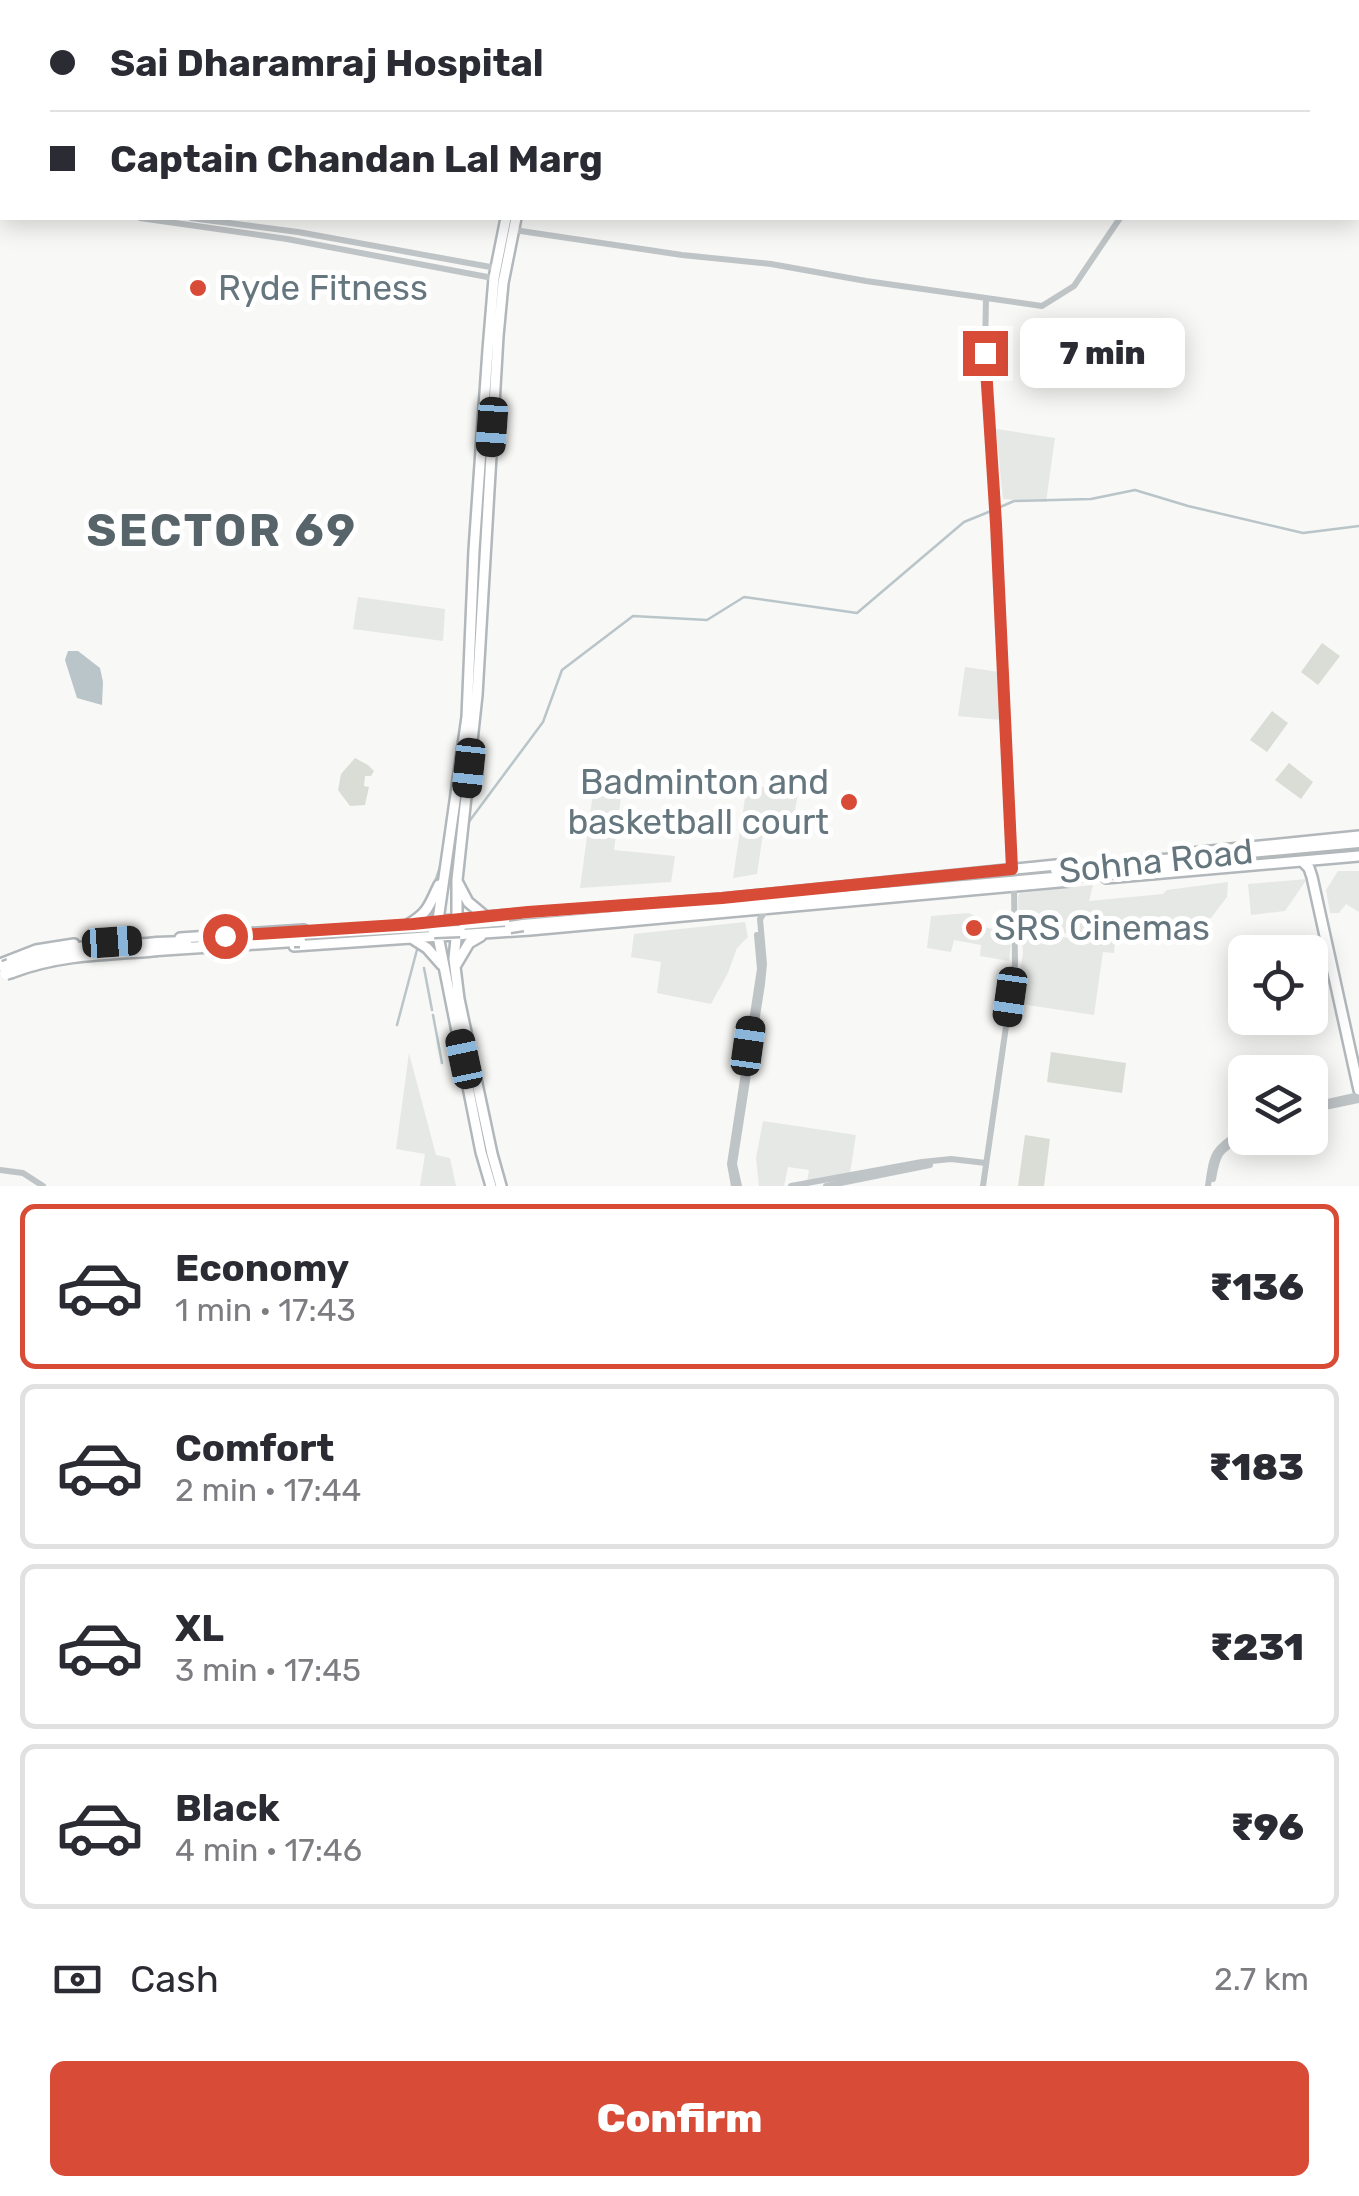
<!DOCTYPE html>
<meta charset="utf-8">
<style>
body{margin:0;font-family:Rubik,sans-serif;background:#f7f7f7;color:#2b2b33;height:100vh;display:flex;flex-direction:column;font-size:38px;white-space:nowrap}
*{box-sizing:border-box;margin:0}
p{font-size:32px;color:#7c7c81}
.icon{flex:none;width:55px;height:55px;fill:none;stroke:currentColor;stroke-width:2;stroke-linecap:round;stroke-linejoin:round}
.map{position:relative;height:1186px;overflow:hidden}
.panel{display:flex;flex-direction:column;background:#fff;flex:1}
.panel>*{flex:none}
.hud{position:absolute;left:0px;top:0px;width:1360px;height:220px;box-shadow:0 5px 25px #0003;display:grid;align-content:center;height:220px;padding:0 50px;background:#fff}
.controls{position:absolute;left:1228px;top:935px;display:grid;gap:20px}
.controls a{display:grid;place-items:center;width:100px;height:100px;border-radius:15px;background:#fff;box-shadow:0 5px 25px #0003;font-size:50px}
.end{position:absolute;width:45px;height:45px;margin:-22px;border:12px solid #d74b37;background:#fff;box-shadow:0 0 0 5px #fff}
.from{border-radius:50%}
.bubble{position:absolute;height:70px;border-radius:15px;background:#fff;box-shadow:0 5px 25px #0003;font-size:32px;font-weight:800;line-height:70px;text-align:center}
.car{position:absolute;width:30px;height:60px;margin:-30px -15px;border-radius:12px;box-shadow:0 0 8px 2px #0007;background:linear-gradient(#222 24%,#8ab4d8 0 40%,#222 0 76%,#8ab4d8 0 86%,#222 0)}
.hud b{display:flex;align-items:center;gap:35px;height:95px;font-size:38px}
.hud b+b{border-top:2px solid #e1e1e2}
.hud i{width:25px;height:25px;background:#2b2b33}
ul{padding:18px 0 0;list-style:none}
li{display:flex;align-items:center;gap:30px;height:165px;margin:0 20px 15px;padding:0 30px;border:5px solid #e1e1e2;border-radius:15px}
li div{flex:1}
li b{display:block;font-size:38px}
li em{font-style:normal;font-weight:800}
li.selected{border-color:#d74b37}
li>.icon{width:90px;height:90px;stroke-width:1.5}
.pay{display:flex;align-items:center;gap:25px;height:110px;padding:0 50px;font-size:38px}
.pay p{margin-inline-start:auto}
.button{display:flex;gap:20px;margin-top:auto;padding:20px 50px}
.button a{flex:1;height:115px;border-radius:15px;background:#d74b37;color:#fff;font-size:40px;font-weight:800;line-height:115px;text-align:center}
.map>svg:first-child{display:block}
.built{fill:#e6e8e6}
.green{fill:#d9ddd5}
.water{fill:#b9c5c9}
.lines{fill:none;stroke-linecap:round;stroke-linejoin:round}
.stream{stroke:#b9c5c9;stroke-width:2.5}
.major-casing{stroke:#b1b7ba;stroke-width:14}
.highway-casing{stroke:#b3b8ba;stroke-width:15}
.minor{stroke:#bfc4c7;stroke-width:6}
.major{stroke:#fff;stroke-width:9}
.highway{stroke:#fff;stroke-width:10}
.highway-bridge-casing{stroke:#b3b8ba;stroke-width:15;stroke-linecap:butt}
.highway-bridge{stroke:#fff;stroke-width:10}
.route{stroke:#d74b37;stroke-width:12}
.poi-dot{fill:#d74b37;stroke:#fff;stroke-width:4}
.labels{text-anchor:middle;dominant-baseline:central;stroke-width:10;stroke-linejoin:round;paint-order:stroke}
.poi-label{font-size:35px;fill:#65767e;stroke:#fff;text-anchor:start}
.street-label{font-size:35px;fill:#65767e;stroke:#fff}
.district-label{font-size:45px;font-weight:bold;letter-spacing:2.5px;fill:#57646a;stroke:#fff}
</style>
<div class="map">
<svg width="1359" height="1186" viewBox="0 0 1359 1186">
<rect width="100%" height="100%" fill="#f8f8f6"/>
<path class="built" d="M996 429 1055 438 1046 502 1003 499Z
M358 597 445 609 443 641 353 629Z
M965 667 999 672 1001 720 958 716Z
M747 785 798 792 793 824 765 820 757 874 733 878Z
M593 793 621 797 614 850 675 856 671 882 580 888Z
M1338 871H1359V912L1346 904 1339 913H1330L1326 890Z
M1307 879 1285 911 1251 915 1248 884Z
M1228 882 1227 897 1211 918 1143 928 1139 924 1135 928 1078 932 1076 936 1019 921 1018 896 1020 893 1093 885 1089 901 1163 894 1167 890Z
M969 913 978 918 984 927 1012 933 1009 961 980 956 981 945 954 940 951 952 927 948 931 916Z
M745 922 748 937 737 948 728 973 711 1004 657 993 661 962 631 957 634 934Z
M1022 935H1051L1075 939 1115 938 1114 953 1103 952 1094 1015 1015 1003 1023 953Z
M409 1053 436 1155 450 1158 456 1186H420L425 1154 396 1149Z
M763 1121 856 1135 850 1173 807 1182 809 1170 788 1167 784 1186H759L756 1158Z"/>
<path class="green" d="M1322 643 1340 656 1318 685 1301 672Z
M1272 711 1288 723 1267 752 1250 740Z
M355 758 368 765 374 771 371 776H365L364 786 369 787 365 805 350 806 338 790 341 774Z
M1289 763 1313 782 1301 799 1275 780Z
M1051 1052 1126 1063 1122 1093 1047 1082Z
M1025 1135 1050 1139 1044 1186H1018Z"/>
<path class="water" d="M68 651H78L100 668 103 682 102 705 77 698 65 660Z"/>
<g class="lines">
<path class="stream" d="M998 508 1014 501 1091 499 1135 490 1188 506 1303 533 1359 526
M468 823 543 722 562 670 633 616 707 620 744 597 857 613 964 522 991 511
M433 888 443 858
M424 968 432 1010
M433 1015 442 1063
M397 1025 418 946"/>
<g class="major-casing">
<path id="major" d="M546 2 547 0
M558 2 559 0
M1191 853 1359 836
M1302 861 1309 868 1312 877 1359 1090
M1106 878 1359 856
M458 883 468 902 486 917
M484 917 722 899 1066 864
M424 922 468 919
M409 924C429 912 429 905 439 885
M180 938 304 930
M413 939 427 948 442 965
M294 946 530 930 1070 881
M0 964 36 950 74 944
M456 965 469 943 481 936
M491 1186 481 1152 438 936V920L467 717 474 550 488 350 494 278 506 218
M501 1186 492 1154 459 999 454 959 457 929V880L477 695 498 336 503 283 516 218"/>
</g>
<g class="highway-casing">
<path id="highway" d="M1120 864 1359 842
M1056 870 1108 865
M1121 871 1189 864
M460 924 510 920
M523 925 1110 873
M299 934 434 926
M157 943 186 942
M157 950 294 941
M9 965C54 946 100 946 148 944
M12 972C56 955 101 954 148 951"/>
</g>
<path class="minor" d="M225 2V0
M1358 22 1359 21
M0 187H2
M0 196H2
M140 218 287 239 498 279
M191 218 298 232 496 268
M514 230 682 255 771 264 866 281 1042 306 1074 286 1120 218
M986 298 985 353 996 527 1011 869
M1310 1106 1359 1095
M1310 1110 1359 1100
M0 1170 23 1173 43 1186
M1213 1179C1218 1149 1221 1151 1245 1135
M734 1186 730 1164 760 969 757 935
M739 1186 734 1164 762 984 764 964 760 919 766 910
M791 1186 922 1162 951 1159 986 1163
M826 1186 930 1165
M983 1186 1015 964 1014 887
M1208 1186C1213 1149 1214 1150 1245 1129"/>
<use href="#major" class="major"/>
<use href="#highway" class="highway"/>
<g class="highway-bridge-casing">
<path id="highway-bridge" d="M1108 865 1120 864
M1110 873 1121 871
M510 927 523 925
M434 932 460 931
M294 941H300
M148 944 157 943
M148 951 157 950
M4 967 9 965
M6 974 12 972"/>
</g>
<use href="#highway-bridge" class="highway-bridge"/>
</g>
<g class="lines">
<path class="route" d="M225 936 413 924 528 912 722 898 1012 869 996 524 985 353"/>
</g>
<g class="poi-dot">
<circle cx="198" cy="288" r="10"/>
<circle cx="849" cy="802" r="10"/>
<circle cx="974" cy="928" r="10"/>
</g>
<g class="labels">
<g class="poi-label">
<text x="218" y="288">Ryde Fitness</text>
<text x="829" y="782" text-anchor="end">Badminton and<tspan x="829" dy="40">basketball court</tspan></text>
<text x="994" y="928">SRS Cinemas</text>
</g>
<g class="street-label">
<text transform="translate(1156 861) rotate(-6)">Sohna Road</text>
</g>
<g class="district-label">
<text x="222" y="530">SECTOR 69</text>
</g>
</g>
</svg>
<div class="controls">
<a><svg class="icon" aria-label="locate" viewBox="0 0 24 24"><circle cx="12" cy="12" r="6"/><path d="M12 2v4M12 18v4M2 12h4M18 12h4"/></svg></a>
<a><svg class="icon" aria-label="layers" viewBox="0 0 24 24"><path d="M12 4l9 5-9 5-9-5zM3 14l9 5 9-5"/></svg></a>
</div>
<i class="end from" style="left:225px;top:936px"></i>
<i class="end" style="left:985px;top:353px"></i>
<div class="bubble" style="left:1020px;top:318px;width:165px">7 min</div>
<i class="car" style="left:492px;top:427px;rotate:184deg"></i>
<i class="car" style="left:469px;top:768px;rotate:186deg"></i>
<i class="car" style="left:112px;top:942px;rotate:86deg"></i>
<i class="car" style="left:1010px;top:997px;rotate:188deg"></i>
<i class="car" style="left:748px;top:1046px;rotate:8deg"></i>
<i class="car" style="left:464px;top:1059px;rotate:348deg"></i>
<div class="hud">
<b><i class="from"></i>Sai Dharamraj Hospital</b>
<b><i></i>Captain Chandan Lal Marg</b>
</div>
</div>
<section class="panel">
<ul>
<li class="selected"><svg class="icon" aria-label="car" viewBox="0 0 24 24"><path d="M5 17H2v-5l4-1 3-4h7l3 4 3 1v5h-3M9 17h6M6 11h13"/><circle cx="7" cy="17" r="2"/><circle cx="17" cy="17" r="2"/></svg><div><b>Economy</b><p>1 min · 17:43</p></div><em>₹136</em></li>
<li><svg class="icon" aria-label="car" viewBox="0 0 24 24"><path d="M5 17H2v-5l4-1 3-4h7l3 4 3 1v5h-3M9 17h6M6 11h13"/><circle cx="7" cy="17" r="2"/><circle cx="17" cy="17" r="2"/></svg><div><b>Comfort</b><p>2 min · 17:44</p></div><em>₹183</em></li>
<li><svg class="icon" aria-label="car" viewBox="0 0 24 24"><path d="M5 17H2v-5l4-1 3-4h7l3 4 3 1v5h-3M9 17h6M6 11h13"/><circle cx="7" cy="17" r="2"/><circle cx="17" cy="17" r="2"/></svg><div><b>XL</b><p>3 min · 17:45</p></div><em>₹231</em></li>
<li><svg class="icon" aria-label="car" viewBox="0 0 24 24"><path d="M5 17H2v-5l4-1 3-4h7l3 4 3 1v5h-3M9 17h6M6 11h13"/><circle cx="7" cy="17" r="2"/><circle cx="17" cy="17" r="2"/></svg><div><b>Black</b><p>4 min · 17:46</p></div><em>₹96</em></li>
</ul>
<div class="pay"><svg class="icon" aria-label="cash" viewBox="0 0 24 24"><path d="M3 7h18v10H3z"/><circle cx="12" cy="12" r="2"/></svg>Cash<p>2.7 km</p></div>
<div class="button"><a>Confirm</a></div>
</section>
